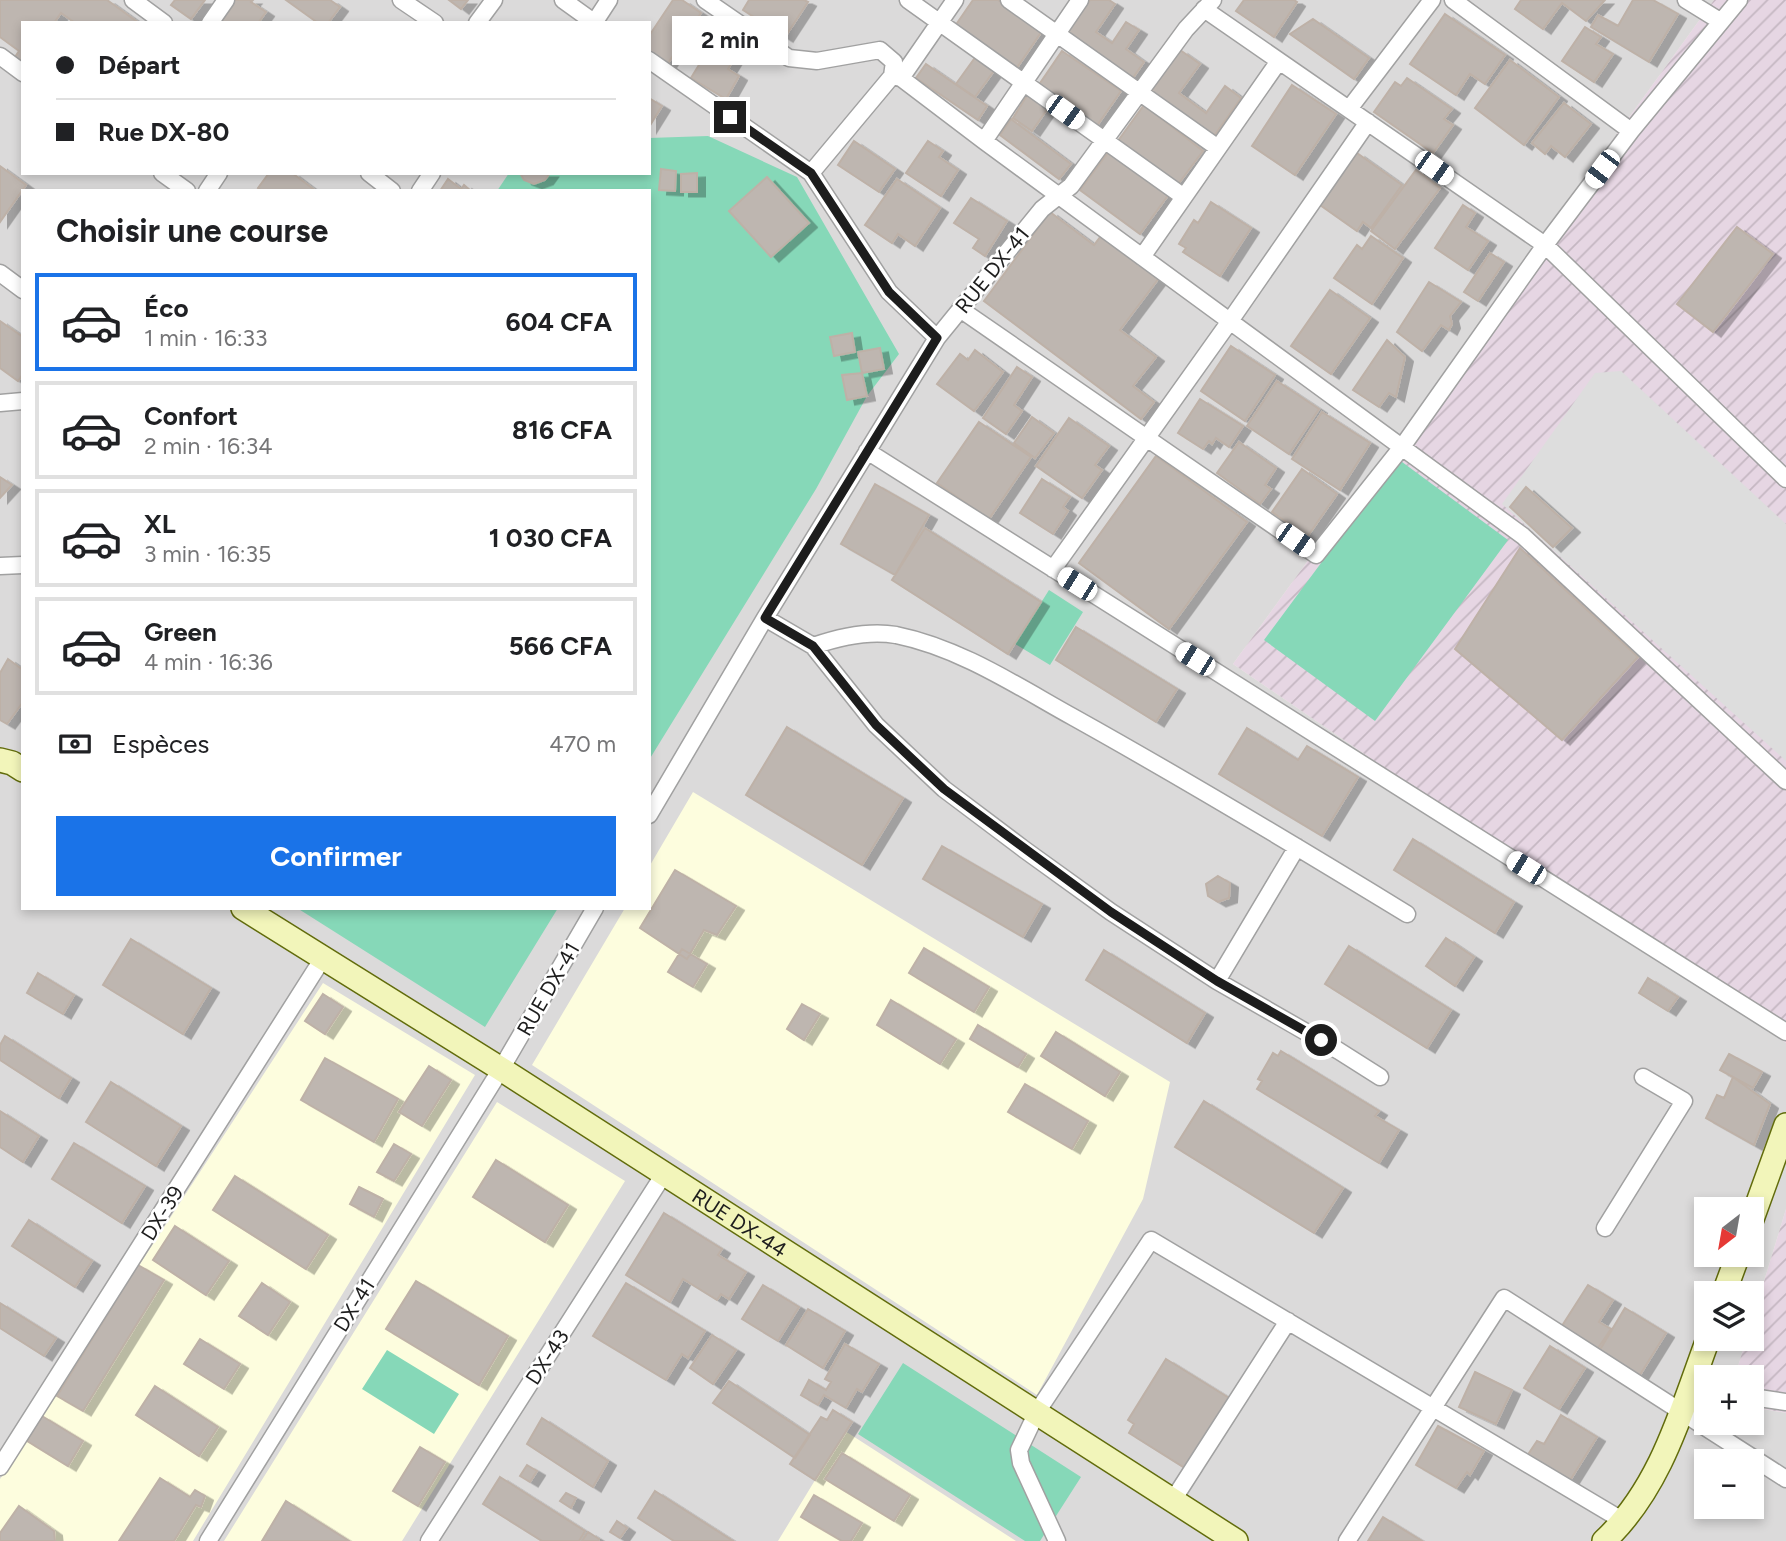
<!DOCTYPE html>
<html lang="fr">
<meta charset="utf-8">
<style>
body{margin:0;font-family:Figtree,sans-serif;background:#f2f2f2;color:#202124;height:100vh;display:flex;flex-direction:column;font-size:26px;white-space:nowrap}
*{box-sizing:border-box;margin:0}
p{font-size:23px;color:#757577}
.icon{flex:none;width:38px;height:38px;fill:none;stroke:currentColor;stroke-width:2;stroke-linecap:round;stroke-linejoin:round}
.map{position:relative;flex:1;overflow:hidden}
.panel{position:absolute;left:21px;top:189px;width:630px;height:721px;display:flex;flex-direction:column;background:#fff;border-radius:0px;box-shadow:0 4px 10px #0003}
.panel>*{flex:none}
.guide{position:absolute;left:21px;top:21px;width:630px;height:154px;border-radius:0px;box-shadow:0 4px 10px #0003;display:grid;align-content:center;height:154px;padding:0 35px;background:#fff}
.needle{width:46px;rotate:211deg}
.tools{position:absolute;left:1694px;top:1197px;display:grid;gap:14px}
.tools a{display:grid;place-items:center;width:70px;height:70px;border-radius:0px;background:#fff;box-shadow:0 4px 10px #0003;font-size:35px}
.end{position:absolute;width:32px;height:32px;margin:-16px;border:9px solid #1d1d1d;background:#fff;box-shadow:0 0 0 4px #fff}
.from{border-radius:50%}
.bubble{position:absolute;height:49px;border-radius:0px;background:#fff;box-shadow:0 4px 10px #0003;font-size:23px;font-weight:700;line-height:49px;text-align:center}
.car{position:absolute;width:21px;height:42px;margin:-21px -10px;border-radius:9px;box-shadow:0 0 5px 2px #0007;background:linear-gradient(#fff 24%,#345 0 40%,#fff 0 76%,#345 0 86%,#fff 0)}
.guide b{display:flex;align-items:center;gap:24px;height:66px;font-size:26px}
.guide b+b{border-top:2px solid #e0e0e0}
.guide i{width:18px;height:18px;background:#202124}
ul{padding:0;list-style:none}
li{display:flex;align-items:center;gap:21px;height:98px;margin:0 14px 10px;padding:0 21px;border:4px solid #e0e0e0;border-radius:0px}
li div{flex:1}
li b{display:block;font-size:26px}
li em{font-style:normal;font-weight:700}
li.current{border-color:#1a73e8}
li>.icon{width:63px;height:63px;stroke-width:1.5}
h2{padding:0 35px;font-size:32px;line-height:84px}
.pay{display:flex;align-items:center;gap:18px;height:77px;padding:0 35px;font-size:26px}
.pay p{margin-inline-start:auto}
.primary-button{display:flex;gap:14px;margin-top:auto;padding:14px 35px}
.primary-button a{flex:1;height:80px;border-radius:0px;background:#1a73e8;color:#fff;font-size:28px;font-weight:700;line-height:80px;text-align:center}
.map>svg:first-child{display:block}
.residential{fill:#dbdada;fill-rule:evenodd}
.industrial{fill:url(#industrial-furrows)}
.education{fill:#fdfdde}
.pitch{fill:#86d8b8}
.parking{fill:#ddd}
.building{fill:#beb6b0;stroke:#beb1a7;stroke-width:2;filter:url(#shadow)}
.lines{fill:none;stroke-linecap:round;stroke-linejoin:round}
.street-casing{stroke:#a1a1a1;stroke-width:19}
.secondary-casing{stroke:#626c0c;stroke-width:26}
.street{stroke:#fff;stroke-width:16}
.secondary{stroke:#f2f5ba;stroke-width:23}
.route{stroke:#1d1d1d;stroke-width:9}
.labels{text-anchor:middle;dominant-baseline:central;stroke-width:5;stroke-linejoin:round;paint-order:stroke}
.street-label{font-size:21px;fill:#1d1d1d;stroke:#fff}
</style>
<div class="map">
<svg width="1786" height="1541" viewBox="0 0 1786 1541">
<defs>
<pattern id="industrial-furrows" width="10" height="10" patternUnits="userSpaceOnUse" patternTransform="scale(1.75)"><rect width="10" height="10" fill="#e6d6e3"/><path d="M-1 1l2-2M0 10L10 0M9 11l2-2" fill="none" stroke="#c5b7c2"/></pattern>
<filter id="shadow"><feDropShadow dx="8" dy="4.5" stdDeviation="0" flood-color="#0004"/></filter>
</defs>
<rect width="100%" height="100%" fill="#eeeae4"/>
<path class="residential" d="M0 0H1714L1233 664 1786 1043V1209L1752 1321V1293H1706V1339H1746L1735 1377H1706V1423H1752V1407L1786 1413V1541H0ZM23 23H649V173H23ZM23 191H649V908H23ZM1706 1209H1752V1255H1706ZM1706 1461H1752V1507H1706Z"/>
<path class="industrial" d="M1714 0H1786V1043L1233 664Z
M1786 1209V1413L1752 1407V1377H1735L1746 1339H1752V1321Z"/>
<path class="education" d="M693 792 1170 1082 1143 1199 1037 1395 532 1065 625 908H649V867Z
M323 983 475 1075 193 1541H0V1479Z
M497 1102 625 1181 402 1541H224Z
M845 1431 1016 1541H778Z"/>
<path class="pitch" d="M708 136 797 177 899 354 867 396 816 489 649 760V191H497L509 173H649V138Z
M1398 459 1508 540 1375 721 1264 640Z
M1049 590 1083 612 1050 665 1015 644Z
M297 908H558L485 1027Z
M387 1350 459 1394 434 1434 362 1389Z
M903 1363 1081 1477 1040 1541H1025L858 1434Z"/>
<path class="parking" d="M1621 371 1786 524V761L1502 504 1595 373Z"/>
<path class="building" d="M0 0H107L139 23H75L61 13 54 23H23V63L15 57 19 51 0 37Z
M175 0H205L191 19 171 5Z
M229 0H253L251 2 266 12 258 23H213Z
M286 0H330L340 7 328 23H318Z
M449 0H468L461 9Z
M673 0H682L701 13 665 68 649 58V36Z
M749 0H804L808 2 785 37 743 10Z
M973 0H998L1042 31 1014 72 953 29Z
M1090 0H1109L1115 4 1096 32 1112 43 1126 22 1139 30 1126 49 1144 62 1132 79 1066 34Z
M1244 0H1294L1297 2 1274 37 1236 11Z
M1521 0H1605L1586 21 1562 3 1543 29 1515 9Z
M1633 0H1653L1678 14 1649 62 1591 27 1598 15 1618 26Z
M1445 14 1505 55 1485 84 1470 74 1456 95 1410 64Z
M1313 19 1369 58 1354 79 1290 34Z
M1585 27 1601 37 1596 44 1613 54 1594 82 1562 61Z
M721 29 744 43 728 69 739 76 726 99 691 78Z
M1180 50 1200 64 1179 93 1206 113 1225 86 1241 98 1212 139 1149 94Z
M1062 51 1121 91 1094 130 1036 89Z
M977 55 996 68 975 97 956 84Z
M1510 60 1559 97 1524 145 1475 108Z
M926 64 987 106 978 120 916 78Z
M1407 78 1452 109 1444 119 1453 125 1433 153 1374 112 1395 82 1401 86Z
M1292 85 1336 114 1295 175 1252 146Z
M1028 94 1048 108 1032 131 1013 118Z
M649 98 662 106 649 127Z
M1564 103 1591 124 1565 157 1551 146 1545 154 1532 143Z
M1144 105 1203 151 1176 187 1115 145Z
M1011 119 1071 164 1059 179 1000 135Z
M854 141 895 169 879 192 838 165Z
M928 141 943 151 939 157 958 170 941 196 906 173Z
M1110 150 1169 194 1140 234 1080 190Z
M1357 153 1402 185 1371 228 1363 222 1357 231 1320 205Z
M0 166 26 185 0 222Z
M661 169 676 171 675 191 659 190Z
M1416 170 1440 188 1395 249 1371 231Z
M269 173H292L316 191H262L258 188Z
M520 173H550L545 180 534 184 524 180Z
M697 173V192H681V174Z
M767 177 809 223 771 257 729 211Z
M448 179 461 189 464 185 471 191H440Z
M897 179 940 208 915 246 898 234 892 243 865 225Z
M971 198 1007 221 985 256 973 248 979 239 954 223Z
M1211 202 1251 228 1220 276 1183 252 1186 248 1179 244 1194 220 1198 223Z
M1463 205 1475 213 1466 227 1488 241 1468 270 1435 248Z
M1050 212 1094 245 1101 236 1159 278 1120 330 1156 357 1133 386 1154 402 1141 419 984 301Z
M1737 227 1773 254 1713 332 1677 304Z
M1371 236 1403 258 1372 304 1334 278 1357 245 1362 249Z
M1490 253 1504 262 1478 301 1464 292Z
M1429 282 1461 302 1450 316 1452 324 1449 330 1441 325 1422 351 1397 332Z
M1330 290 1370 318 1331 374 1291 346Z
M0 321 23 337V374L18 381 0 368Z
M852 333 855 352 834 356 830 337Z
M1387 340 1405 357 1396 397 1389 393 1379 407 1353 390Z
M1231 346 1275 375 1245 421 1201 391Z
M880 348 884 369 862 373 858 352Z
M975 350 1003 372 974 411 937 384 960 354 968 360Z
M1017 367 1032 377 1014 405 1022 411 1006 434 983 418Z
M862 373 867 396 847 400 842 375Z
M1277 381 1319 409 1289 454 1247 426Z
M1200 399 1243 426 1229 447 1216 438 1212 444 1209 441 1203 449 1178 433Z
M1322 412 1370 443 1340 490 1292 459Z
M1032 417 1054 433 1035 458 1014 443Z
M1069 418 1109 446 1095 465 1102 470 1082 498 1036 466Z
M979 422 1031 457 989 519 937 483Z
M1239 442 1276 468 1265 485 1271 489 1260 504 1217 473Z
M1156 456 1247 522 1169 629 1079 563Z
M1302 469 1337 494 1307 537 1272 512Z
M0 477 12 485 0 498Z
M1042 479 1070 497 1063 507 1068 511 1053 534 1020 513Z
M875 484 929 515 895 575 841 544Z
M1526 487 1572 528 1553 547 1510 507Z
M925 528 1041 602 1008 654 892 580Z
M1520 548 1638 657 1562 740 1455 649Z
M1076 627 1177 689 1156 722 1056 660Z
M8 659 23 670V702L7 724 0 720V673Z
M787 727 903 798 862 865 746 795Z
M1247 728 1298 760 1307 746 1358 777 1322 836 1219 774Z
M1413 839 1514 902 1495 933 1394 870Z
M942 846 1042 904 1023 937 923 879Z
M675 870 736 906 717 935 704 930 687 959 640 928Z
M1218 876 1230 883 1229 898 1218 902 1208 896 1206 884Z
M1446 938 1474 957 1455 986 1426 966Z
M131 939 211 988 183 1034 103 985Z
M1349 946 1451 1010 1427 1048 1325 984Z
M924 948 989 987 974 1012 909 973Z
M682 949 707 964 693 987 668 972Z
M1104 950 1205 1013 1187 1043 1086 980Z
M38 973 74 995 63 1014 27 993Z
M1648 978 1678 997 1668 1011 1639 993Z
M323 994 343 1007 325 1034 305 1021Z
M891 1000 956 1039 940 1064 877 1025Z
M802 1004 820 1014 804 1040 787 1029Z
M978 1025 1026 1054 1018 1067 970 1039Z
M1056 1032 1120 1072 1105 1096 1041 1056Z
M5 1036 71 1078 59 1098 0 1060V1045Z
M1281 1051 1379 1111 1375 1116 1399 1130 1379 1163 1257 1089 1262 1081 1258 1079 1273 1053 1278 1056Z
M1729 1054 1762 1072 1753 1088 1720 1070Z
M325 1058 398 1099 374 1142 301 1100Z
M429 1066 451 1080 422 1126 399 1112Z
M1733 1077 1770 1104 1754 1145 1706 1118 1717 1095 1724 1098Z
M111 1082 181 1126 156 1166 86 1122Z
M1025 1084 1088 1121 1072 1149 1008 1112Z
M1204 1101 1343 1188 1314 1233 1175 1147Z
M0 1111 39 1136 23 1162 0 1147Z
M74 1143 145 1186 122 1223 52 1179Z
M394 1144 411 1154 394 1181 377 1172Z
M496 1160 568 1205 545 1242 473 1197Z
M235 1176 328 1235 306 1269 213 1210Z
M359 1187 383 1199 374 1217 350 1204Z
M664 1213 722 1249 718 1255 746 1272 729 1299 721 1294 717 1300 683 1279 670 1302 626 1275Z
M29 1220 92 1261 75 1287 12 1246Z
M175 1226 229 1261 206 1295 153 1260Z
M138 1265 164 1280 83 1411 57 1396Z
M416 1281 508 1336 479 1385 386 1329Z
M262 1283 290 1302 268 1335 239 1316Z
M626 1283 705 1331 688 1358 682 1354 666 1380 593 1336Z
M763 1285 799 1307 778 1341 742 1319Z
M1588 1285 1613 1300 1599 1322 1611 1329 1596 1351 1560 1329Z
M0 1303 56 1338 44 1356 0 1328Z
M1625 1308 1666 1333 1638 1378 1598 1353Z
M808 1309 845 1331 823 1368 786 1345Z
M712 1335 736 1350 713 1384 690 1368Z
M200 1339 240 1364 224 1389 184 1364Z
M845 1344 879 1364 862 1392 857 1389 846 1408 824 1395 818 1405 801 1395 809 1380 826 1390 831 1382 825 1379Z
M1550 1346 1585 1368 1559 1409 1524 1388Z
M1166 1359 1229 1398 1185 1468 1129 1433 1134 1424 1128 1420Z
M1475 1372 1512 1390 1496 1424 1459 1407Z
M729 1381 810 1435 795 1458 713 1403Z
M155 1386 218 1427 199 1456 136 1415Z
M833 1410 852 1422 815 1480 790 1464 821 1417 827 1420Z
M1561 1415 1597 1437 1569 1482 1527 1456 1537 1441 1544 1444Z
M42 1416 83 1441 68 1466 27 1441Z
M542 1418 608 1461 593 1487 527 1444Z
M1438 1426 1484 1451 1470 1475 1467 1472 1456 1488 1416 1465Z
M420 1447 445 1462 418 1506 393 1491Z
M842 1453 910 1495 894 1521 825 1479Z
M527 1465 537 1471 530 1482 520 1476Z
M500 1477 585 1531 579 1541H542L483 1504Z
M160 1478 190 1497 195 1490 205 1496 201 1507 196 1505 174 1541H119Z
M655 1491 733 1541H674L638 1518Z
M566 1493 576 1498 571 1508 560 1501Z
M814 1495 862 1523 851 1541H842L801 1517Z
M286 1501 349 1541H262Z
M19 1506 54 1531 55 1541H0V1533Z
M1383 1517 1422 1541H1368Z
M617 1521 627 1528 620 1538 610 1532Z
M588 1532 599 1539 598 1541H582Z"/>
<g class="lines">
<g class="street-casing">
<path id="street" d="M133 0 164 23
M401 0 435 23
M563 0 595 23
M705 0 789 58 817 61 880 50 894 62 892 76 811 173
M908 0 1184 197
M1009 0 1218 148
M1453 0 1631 131
M1686 0 1720 21
M1204 9 1545 245 1786 479
M210 23 226 0
M477 23 494 0
M594 23 609 0
M0 56 23 73
M649 60 811 173 889 292 937 338
M892 76 901 78 984 141 1523 536 1786 781
M901 78 955 0
M1349 109 1432 0
M984 141 1080 0
M162 173 187 191
M369 173 392 191
M207 191 219 173
M420 191 432 173
M1142 257 1279 61
M0 273 23 290
M960 309 1316 555 1402 447 1545 245 1631 131 1739 0
M0 403 23 401
M867 451 1786 1032
M0 566 23 565
M1053 569 1230 321 1368 122
M765 618 813 646 876 725 944 789 1025 850 1111 912 1217 981 1339 1051 1380 1077
M813 646C839 637 868 630 896 635 960 648 1017 686 1073 717 1186 780 1296 846 1407 914
M649 815 765 618 937 338 1042 209 1071 186 1186 29 1213 0
M1217 981 1297 847
M1605 1228 1684 1101 1643 1077
M1752 1397 1786 1402
M0 1467 323 958
M1173 1500 1288 1321
M208 1541 501 1069 595 908
M429 1541 664 1174
M1057 1541 1021 1463 1019 1450 1037 1412 1151 1240 1625 1522
M1347 1541 1504 1298 1786 1479"/>
</g>
<g class="secondary-casing">
<g id="secondary">
<path d="M0 760 12 763 23 770"/>
<path id="s1" d="M243 908 501 1069 1236 1541"/>
<path d="M1752 1219 1786 1125"/>
<path d="M1724 1293 1738 1255"/>
<path d="M1604 1541C1661 1488 1682 1409 1708 1339"/>
</g>
</g>
<use href="#street" class="street"/>
<use href="#secondary" class="secondary"/>
</g>
<g class="lines">
<path class="route" d="M730 117 811 173 889 292 937 338 765 618 813 646 876 725 944 789 1111 912 1217 981 1321 1040"/>
</g>
<g class="labels">
<g class="street-label">
<text transform="translate(992 270) rotate(-51)">RUE DX-41</text>
<text transform="translate(548 989) rotate(-60)">RUE DX-41</text>
<text transform="translate(162 1213) rotate(-58)">DX-39</text>
<text stroke="none"><textPath href="#s1" startOffset="588">RUE DX-44</textPath></text>
<text transform="translate(354 1305) rotate(-58)">DX-41</text>
<text transform="translate(547 1357) rotate(-57)">DX-43</text>
</g>
</g>
</svg>
<div class="tools">
<a><svg class="needle" viewBox="-14 -14 28 28"><path d="M0-13l5 13h-10z" fill="#e53935"/><path d="M0 13l5-13h-10z" fill="#757577"/></svg></a>
<a><svg class="icon" aria-label="layers" viewBox="0 0 24 24"><path d="M12 4l9 5-9 5-9-5zM3 14l9 5 9-5"/></svg></a>
<a>+</a>
<a>−</a>
</div>
<i class="end from" style="left:1321px;top:1040px"></i>
<i class="end" style="left:730px;top:117px"></i>
<div class="bubble" style="left:672px;top:16px;width:116px">2 min</div>
<i class="car" style="left:1065px;top:112px;rotate:126deg"></i>
<i class="car" style="left:1434px;top:168px;rotate:125deg"></i>
<i class="car" style="left:1602px;top:169px;rotate:217deg"></i>
<i class="car" style="left:1295px;top:540px;rotate:125deg"></i>
<i class="car" style="left:1077px;top:584px;rotate:302deg"></i>
<i class="car" style="left:1195px;top:659px;rotate:302deg"></i>
<i class="car" style="left:1526px;top:868px;rotate:302deg"></i>
<div class="guide">
<b><i class="from"></i>Départ</b>
<b><i></i>Rue DX-80</b>
</div>
<section class="panel">
<h2>Choisir une course</h2>
<ul>
<li class="current"><svg class="icon" aria-label="car" viewBox="0 0 24 24"><path d="M5 17H2v-5l4-1 3-4h7l3 4 3 1v5h-3M9 17h6M6 11h13"/><circle cx="7" cy="17" r="2"/><circle cx="17" cy="17" r="2"/></svg><div><b>Éco</b><p>1 min · 16:33</p></div><em>604 CFA</em></li>
<li><svg class="icon" aria-label="car" viewBox="0 0 24 24"><path d="M5 17H2v-5l4-1 3-4h7l3 4 3 1v5h-3M9 17h6M6 11h13"/><circle cx="7" cy="17" r="2"/><circle cx="17" cy="17" r="2"/></svg><div><b>Confort</b><p>2 min · 16:34</p></div><em>816 CFA</em></li>
<li><svg class="icon" aria-label="car" viewBox="0 0 24 24"><path d="M5 17H2v-5l4-1 3-4h7l3 4 3 1v5h-3M9 17h6M6 11h13"/><circle cx="7" cy="17" r="2"/><circle cx="17" cy="17" r="2"/></svg><div><b>XL</b><p>3 min · 16:35</p></div><em>1 030 CFA</em></li>
<li><svg class="icon" aria-label="car" viewBox="0 0 24 24"><path d="M5 17H2v-5l4-1 3-4h7l3 4 3 1v5h-3M9 17h6M6 11h13"/><circle cx="7" cy="17" r="2"/><circle cx="17" cy="17" r="2"/></svg><div><b>Green</b><p>4 min · 16:36</p></div><em>566 CFA</em></li>
</ul>
<div class="pay"><svg class="icon" aria-label="cash" viewBox="0 0 24 24"><path d="M3 7h18v10H3z"/><circle cx="12" cy="12" r="2"/></svg>Espèces<p>470 m</p></div>
<div class="primary-button"><a>Confirmer</a></div>
</section>
</div>
